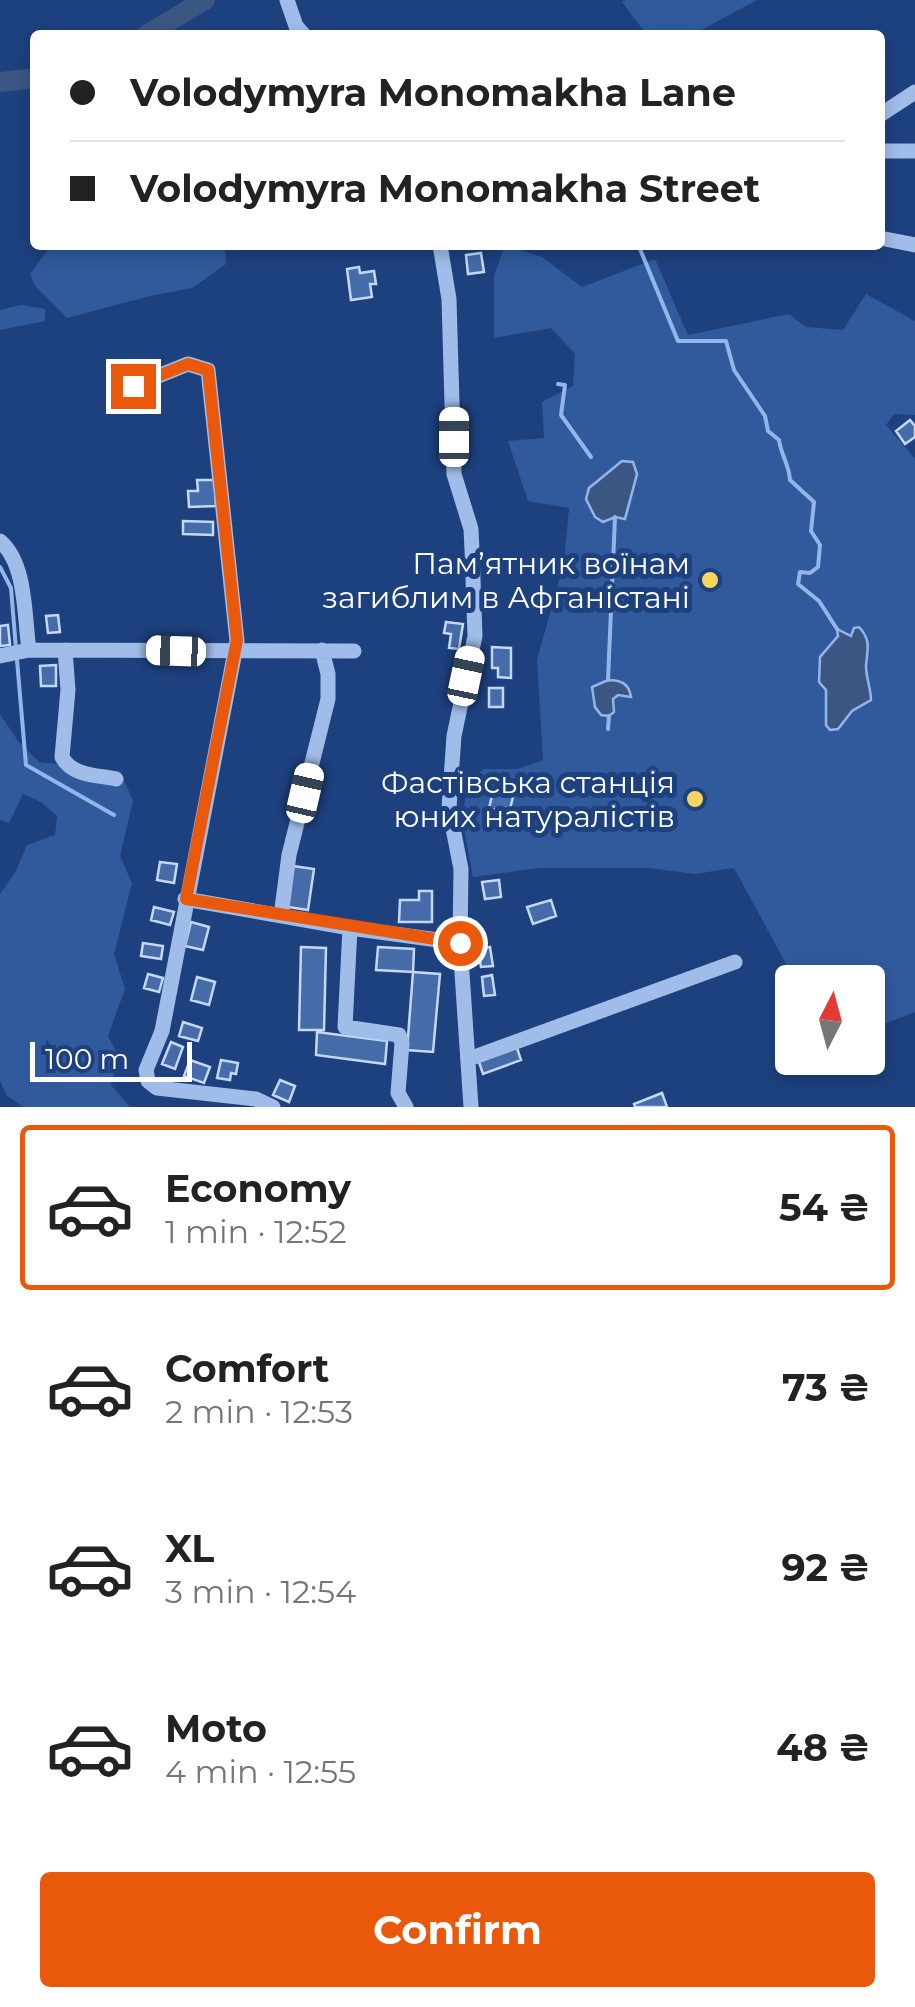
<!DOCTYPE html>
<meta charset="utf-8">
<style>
body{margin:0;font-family:Montserrat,sans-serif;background:#f6f6f6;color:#222;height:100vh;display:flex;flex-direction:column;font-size:38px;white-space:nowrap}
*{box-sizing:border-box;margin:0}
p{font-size:32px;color:#767676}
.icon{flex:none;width:55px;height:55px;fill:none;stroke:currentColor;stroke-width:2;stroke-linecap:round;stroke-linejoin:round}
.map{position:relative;height:1107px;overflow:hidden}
.side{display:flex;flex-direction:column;background:#fff;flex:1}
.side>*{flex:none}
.guide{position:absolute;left:30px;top:30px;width:855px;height:220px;border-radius:10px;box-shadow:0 5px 15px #0003;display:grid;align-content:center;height:220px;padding:0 40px;background:#fff}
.needle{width:65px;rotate:6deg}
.tools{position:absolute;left:775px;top:965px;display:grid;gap:20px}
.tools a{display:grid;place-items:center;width:110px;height:110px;border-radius:10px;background:#fff;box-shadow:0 5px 15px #0003;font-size:50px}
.scale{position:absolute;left:30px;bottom:25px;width:162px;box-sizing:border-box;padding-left:10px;border:5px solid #fff;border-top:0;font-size:28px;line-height:35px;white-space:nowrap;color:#fff;-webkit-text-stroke:8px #1d417e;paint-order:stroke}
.end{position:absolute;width:45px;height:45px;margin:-22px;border:12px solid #ea580c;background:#fff;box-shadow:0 0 0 5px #fff}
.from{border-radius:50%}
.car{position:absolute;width:30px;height:60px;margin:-30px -15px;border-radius:12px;box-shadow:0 0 8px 2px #0007;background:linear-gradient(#fff 24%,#345 0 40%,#fff 0 76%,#345 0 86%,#fff 0)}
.guide b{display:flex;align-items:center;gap:35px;height:95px;font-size:38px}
.guide b+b{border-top:2px solid #e0e0e0}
.guide i{width:25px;height:25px;background:#222}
ul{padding:18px 0 0;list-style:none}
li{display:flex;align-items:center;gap:30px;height:165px;margin:0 20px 15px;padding:0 20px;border:5px solid transparent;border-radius:10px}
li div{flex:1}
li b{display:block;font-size:38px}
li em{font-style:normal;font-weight:700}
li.current{border-color:#ea580c}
li>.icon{width:90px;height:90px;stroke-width:1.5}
.cta{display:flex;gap:20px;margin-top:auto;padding:20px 40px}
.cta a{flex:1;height:115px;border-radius:10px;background:#ea580c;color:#fff;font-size:40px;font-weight:700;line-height:115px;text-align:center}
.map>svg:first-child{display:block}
.green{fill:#305a9c}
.water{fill:#3b5683;stroke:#93b6ea;stroke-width:2.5}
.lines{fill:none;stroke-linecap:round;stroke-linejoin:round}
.stream{stroke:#93b6ea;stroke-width:4}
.river{stroke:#3b5683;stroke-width:20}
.building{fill:#456ba8;stroke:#c4d8f6;stroke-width:2.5}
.minor{stroke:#a0bce8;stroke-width:15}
.route{stroke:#ea580c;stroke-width:12}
.poi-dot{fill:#f8d55f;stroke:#1d417e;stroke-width:4}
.labels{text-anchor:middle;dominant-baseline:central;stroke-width:10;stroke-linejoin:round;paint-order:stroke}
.poi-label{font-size:30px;fill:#fff;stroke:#1d417e;text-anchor:end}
</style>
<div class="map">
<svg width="915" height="1107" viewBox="0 0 915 1107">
<rect width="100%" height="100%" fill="#1d417e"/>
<path class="green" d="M627 0H757L692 35H647L622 2Z
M51 245H225L226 264 192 288 150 296 67 318 35 286 30 274Z
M505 245 542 257 582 287 655 259 688 335 789 314 806 327 843 330 866 294 915 321V415L894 414 886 425 915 459V1012L868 1030V982H796L734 868 695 874 649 868H538L473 877 462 818 468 782 484 769H518L543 760 537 660 564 563 569 508 528 501 508 441 544 438 542 402 573 386 575 354 551 328 494 338V276Z
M21 305 45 309V321L0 330V310Z
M0 714 18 741 39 762 120 771 133 801 120 856 132 883 114 954 125 989 108 1036 118 1055 111 1085 130 1107H23L6 1095 0 1080V894L16 871 27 845 55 835 57 816 41 802 23 794 9 823 0 820Z"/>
<path class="water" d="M622 461 633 462 637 474 625 519 615 517 603 522 595 517 586 499 589 488Z
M859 627C872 641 867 650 866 666 866 678 871 689 871 700L852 711 838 729 830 730 826 725V690L819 682 820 657 838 636 837 629 851 636 854 628Z
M608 680C622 680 629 684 631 697L618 695 613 699 614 712 609 716 601 715 595 707 592 687Z"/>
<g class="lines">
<path class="stream" d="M633 245 640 249 678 341H726L734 370 765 416 768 431 779 440C781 455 789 464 790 480L814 502 811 531 820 545 818 567 810 573 800 572 798 584 819 601 837 629
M558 384 565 385 561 415 591 457
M0 567 11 588 16 649
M17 660 26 765 114 815
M608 680 615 517
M608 729 609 716"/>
<path class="river" d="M146 35 205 0
M0 82 35 78"/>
</g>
<path class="building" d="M481 253 484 272 468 274 466 255Z
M359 267 360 273 374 271 376 284H370L372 297 351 300 347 269Z
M910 420 915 426V437L905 444 896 431Z
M197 480H215L216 506 189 507 188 491H198Z
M183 521 213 522V535L183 534Z
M58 615 60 632 48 633 46 616Z
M446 622 463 624 459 649 449 648 451 634 444 633Z
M8 625 10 645 0 646V626Z
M492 647 511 648V678L498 677V668H492Z
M56 665V686H41L40 666Z
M489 688H503V707H489Z
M494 788 514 793 509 813 489 808Z
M160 862 177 864 174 883 157 880Z
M293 866 314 869 308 910 288 907Z
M499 880 501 897 485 899 482 882Z
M419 891H432V922H399L400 900H419Z
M551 900 556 916 533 924 527 907Z
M154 907 174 912 170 925 151 920Z
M191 922 209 927 203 950 185 946Z
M143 943 163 946 161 959 141 956Z
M301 947 326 948 324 1030H299Z
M378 947 414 949 413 972 376 970Z
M490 947 493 966 481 967 478 949Z
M413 972 440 974 433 1052 407 1050Z
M148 974 163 978 159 992 144 988Z
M492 975 495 995 484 996 482 977Z
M197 977 215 982 209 1005 191 1000Z
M183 1022 202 1028 198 1041 179 1036Z
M317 1032 387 1041 385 1064 316 1055Z
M171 1042 183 1047 175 1069 162 1064Z
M516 1045 521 1060 483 1074 478 1059Z
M190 1060 210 1067 204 1083 184 1076Z
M221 1060 238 1063 236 1074 231 1073 230 1080 217 1078Z
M280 1080 295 1086 289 1102 273 1095Z
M662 1093 667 1107H635L634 1104Z"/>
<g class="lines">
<path class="minor" d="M287 0 296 26 304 35
M880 115 915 92
M880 151H915
M880 238 915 245
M440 245 449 299 454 474 471 529 472 550 475 636 454 736 449 808 461 869 460 943 471 1107
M133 386 188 364 208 370 237 641 162 1031 146 1070 148 1081 157 1088 256 1099 273 1107
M0 541C27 564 24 617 29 650
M65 650 68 690 62 757C72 776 97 775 116 779
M0 656 29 650 354 651
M185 899 350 928 460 943
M281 916 289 855 328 699V674L322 650
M350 928 345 1027 399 1035 402 1043 398 1093 406 1107
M469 1059 735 962"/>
</g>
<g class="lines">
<path class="route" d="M133 386 188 364 208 370 237 640 186 899 460 943"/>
</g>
<g class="poi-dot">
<circle cx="710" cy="580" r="10"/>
<circle cx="695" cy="799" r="10"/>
</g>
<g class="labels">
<g class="poi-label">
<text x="690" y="563">Пам’ятник воїнам<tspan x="690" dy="34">загиблим в Афганістані</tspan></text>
<text x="675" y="782">Фастівська станція<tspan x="675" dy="34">юних натуралістів</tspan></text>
</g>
</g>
</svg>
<div class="tools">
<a><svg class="needle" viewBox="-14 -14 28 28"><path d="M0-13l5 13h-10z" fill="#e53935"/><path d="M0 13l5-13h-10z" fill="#767676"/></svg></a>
</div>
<div class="scale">100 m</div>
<i class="end from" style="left:460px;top:943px"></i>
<i class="end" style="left:133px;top:386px"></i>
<i class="car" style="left:454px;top:437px;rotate:0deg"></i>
<i class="car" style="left:176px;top:651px;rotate:272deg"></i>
<i class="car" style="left:466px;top:676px;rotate:12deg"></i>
<i class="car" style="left:305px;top:793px;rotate:13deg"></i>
<div class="guide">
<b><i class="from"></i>Volodymyra Monomakha Lane</b>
<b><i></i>Volodymyra Monomakha Street</b>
</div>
</div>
<section class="side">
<ul>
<li class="current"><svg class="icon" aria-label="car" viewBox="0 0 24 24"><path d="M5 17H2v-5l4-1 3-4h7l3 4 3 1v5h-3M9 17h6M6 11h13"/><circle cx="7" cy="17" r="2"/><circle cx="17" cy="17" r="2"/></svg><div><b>Economy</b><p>1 min · 12:52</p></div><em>54 ₴</em></li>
<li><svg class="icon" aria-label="car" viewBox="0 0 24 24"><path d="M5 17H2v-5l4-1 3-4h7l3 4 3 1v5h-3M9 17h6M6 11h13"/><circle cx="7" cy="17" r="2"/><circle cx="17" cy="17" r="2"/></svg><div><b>Comfort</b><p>2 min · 12:53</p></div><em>73 ₴</em></li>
<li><svg class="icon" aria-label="car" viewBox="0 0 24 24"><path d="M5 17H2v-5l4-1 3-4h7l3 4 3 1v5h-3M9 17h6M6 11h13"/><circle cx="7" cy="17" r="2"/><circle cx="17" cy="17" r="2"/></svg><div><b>XL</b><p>3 min · 12:54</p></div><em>92 ₴</em></li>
<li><svg class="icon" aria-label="car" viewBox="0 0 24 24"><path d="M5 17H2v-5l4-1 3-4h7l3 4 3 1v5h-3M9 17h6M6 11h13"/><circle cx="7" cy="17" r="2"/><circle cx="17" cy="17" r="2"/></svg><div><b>Moto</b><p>4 min · 12:55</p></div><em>48 ₴</em></li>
</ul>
<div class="cta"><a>Confirm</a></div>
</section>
